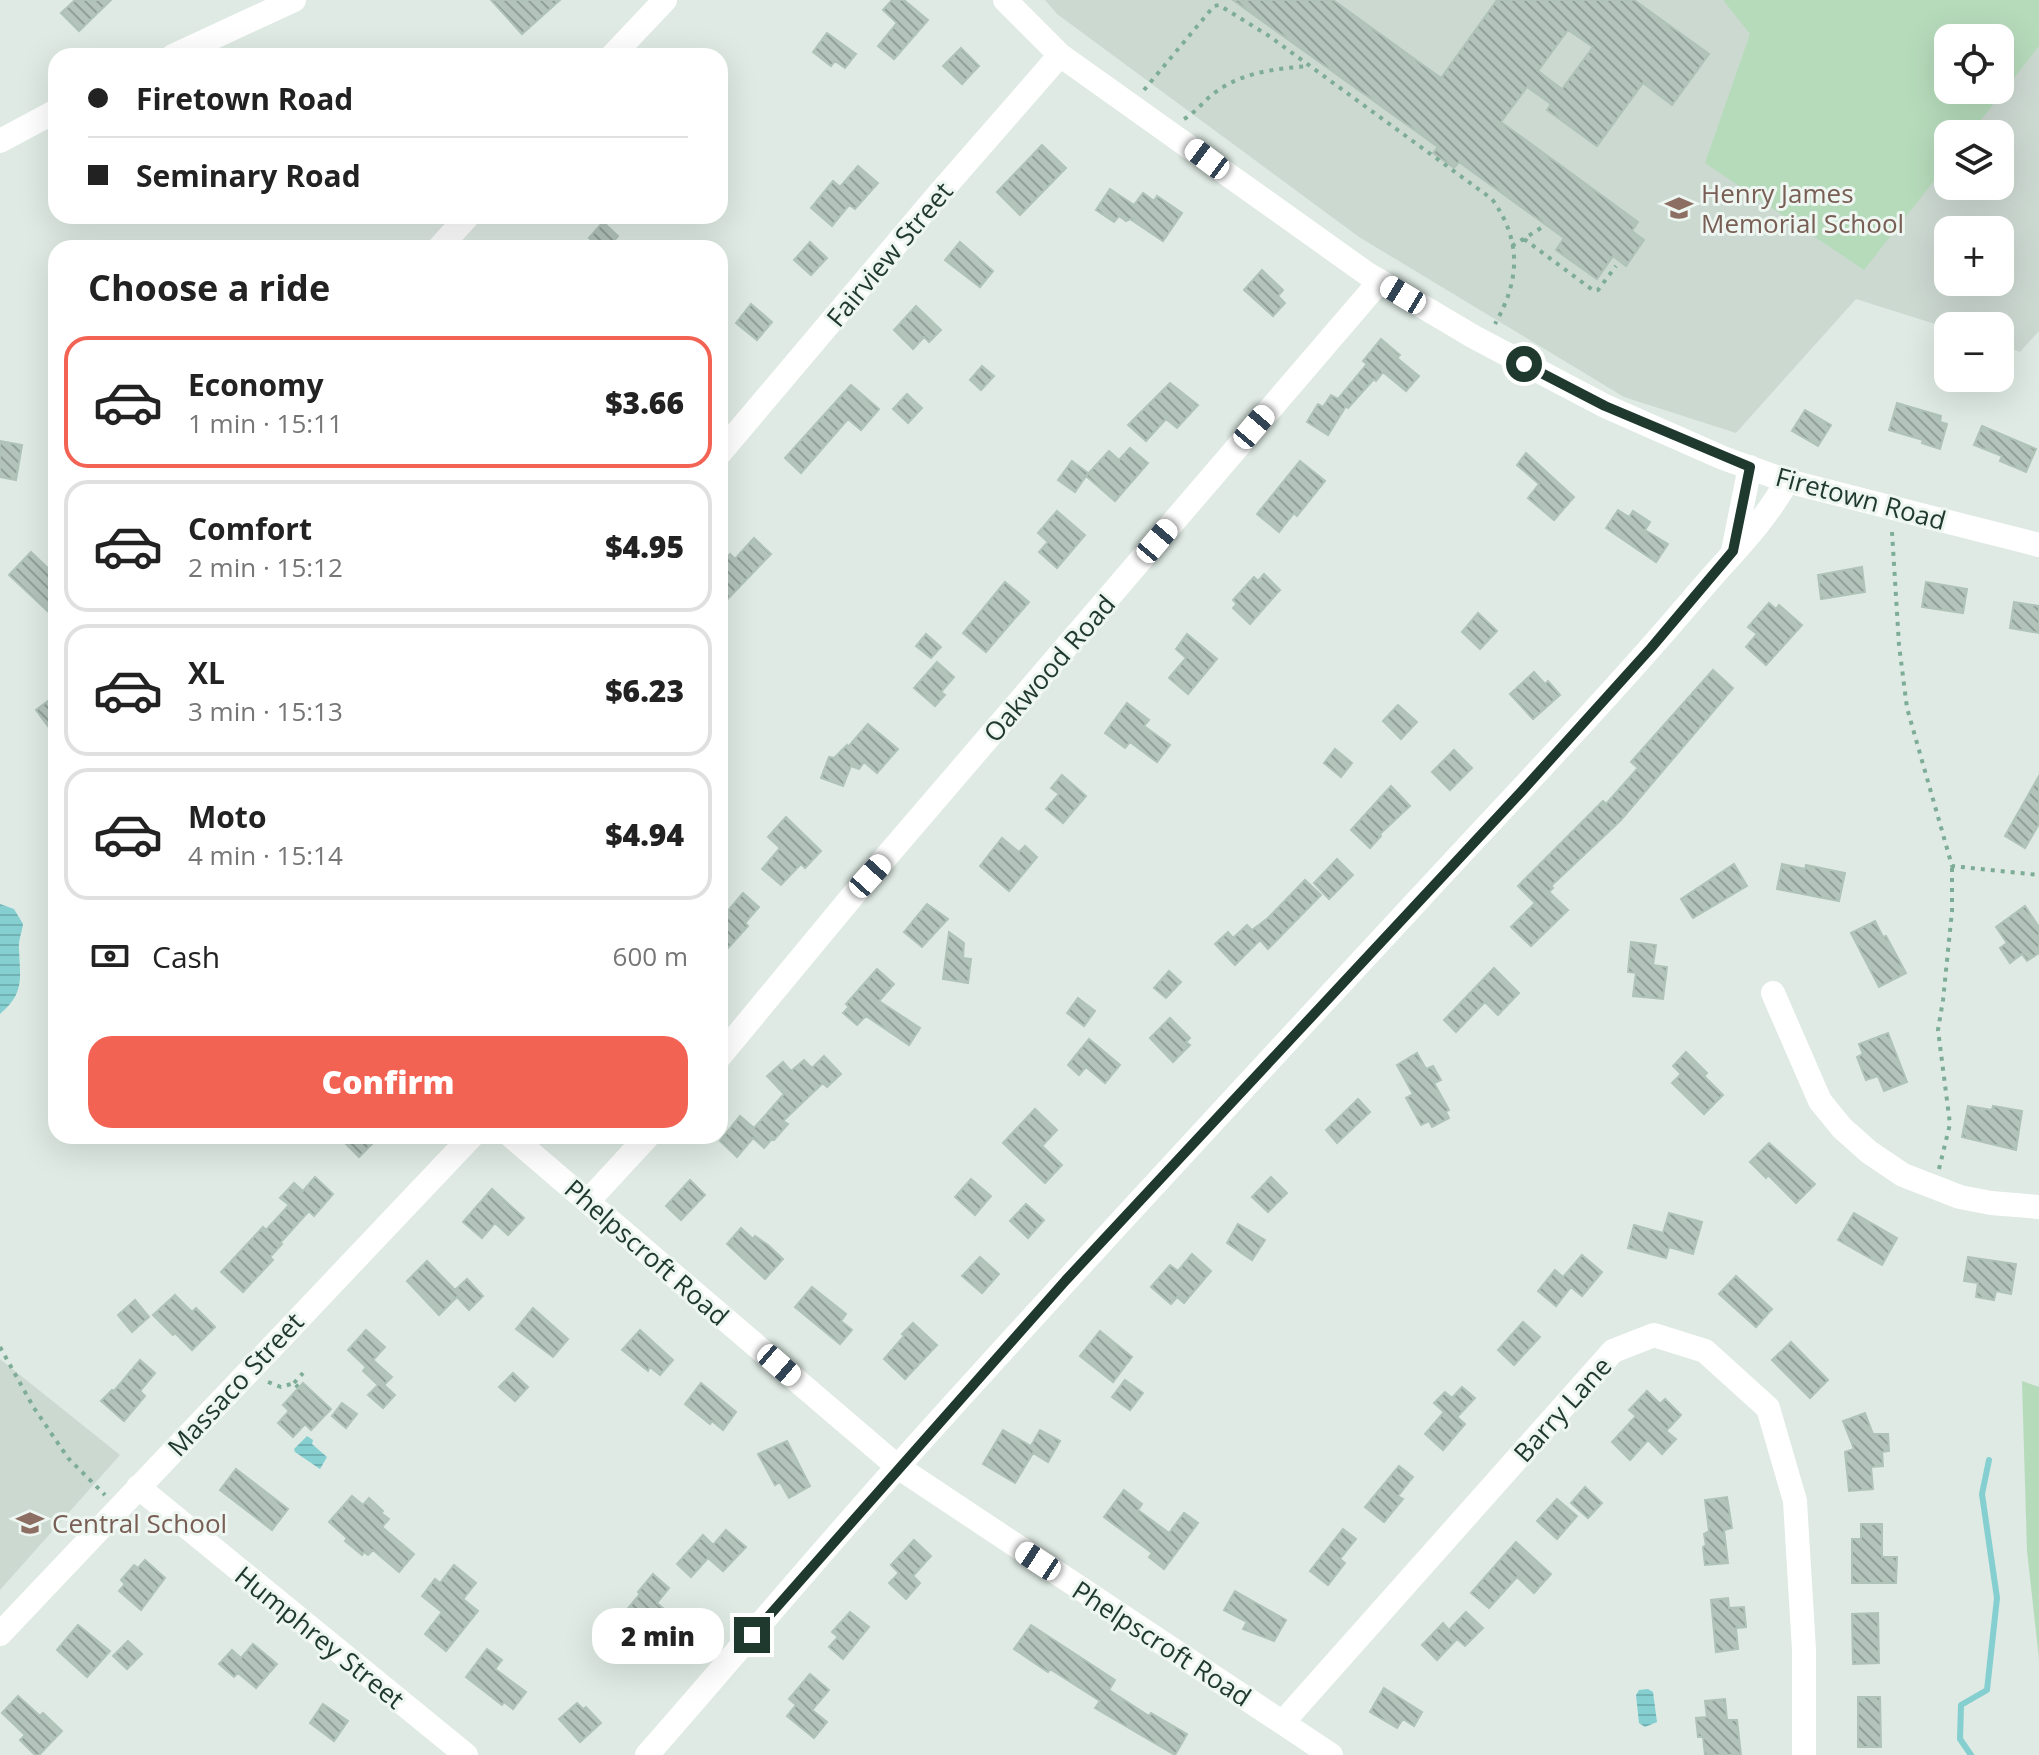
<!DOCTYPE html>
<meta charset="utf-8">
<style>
body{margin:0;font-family:"Open Sans",sans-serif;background:#f6f6f6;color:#222;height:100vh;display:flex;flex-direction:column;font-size:30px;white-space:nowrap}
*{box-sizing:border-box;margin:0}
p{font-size:26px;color:#767676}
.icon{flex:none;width:44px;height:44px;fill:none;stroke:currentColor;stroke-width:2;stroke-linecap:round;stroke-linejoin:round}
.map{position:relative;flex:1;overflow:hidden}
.panel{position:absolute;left:48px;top:240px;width:680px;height:904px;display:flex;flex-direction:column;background:#fff;border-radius:24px;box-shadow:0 8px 32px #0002}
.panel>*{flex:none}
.hud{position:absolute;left:48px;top:48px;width:680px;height:176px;border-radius:24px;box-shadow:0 8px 32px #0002;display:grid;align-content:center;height:176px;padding:0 40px;background:#fff}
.controls{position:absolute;left:1934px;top:24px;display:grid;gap:16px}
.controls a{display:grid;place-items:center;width:80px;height:80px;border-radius:16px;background:#fff;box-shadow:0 8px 32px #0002;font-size:40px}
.end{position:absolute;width:36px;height:36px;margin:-18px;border:10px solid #1f392e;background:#fff;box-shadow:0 0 0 4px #fff}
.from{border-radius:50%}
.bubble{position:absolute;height:56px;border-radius:24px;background:#fff;box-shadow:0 8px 32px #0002;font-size:26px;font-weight:800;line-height:56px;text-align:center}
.car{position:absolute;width:24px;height:48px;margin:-24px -12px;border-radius:10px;box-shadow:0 0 6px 2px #0007;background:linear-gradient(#fff 24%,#345 0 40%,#fff 0 76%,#345 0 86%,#fff 0)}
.hud b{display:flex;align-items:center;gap:28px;height:76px;font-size:30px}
.hud b+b{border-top:2px solid #e0e0e0}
.hud i{width:20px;height:20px;background:#222}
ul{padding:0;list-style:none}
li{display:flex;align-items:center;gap:24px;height:132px;margin:0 16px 12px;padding:0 24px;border:4px solid #e0e0e0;border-radius:24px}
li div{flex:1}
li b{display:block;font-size:30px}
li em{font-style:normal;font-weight:800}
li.selected{border-color:#f26354}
li>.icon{width:72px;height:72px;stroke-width:1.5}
h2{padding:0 40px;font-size:36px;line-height:96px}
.pay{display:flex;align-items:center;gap:20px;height:88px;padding:0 40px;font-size:30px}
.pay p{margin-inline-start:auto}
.cta{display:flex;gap:16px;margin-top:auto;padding:16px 40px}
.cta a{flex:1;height:92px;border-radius:24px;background:#f26354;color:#fff;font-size:32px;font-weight:800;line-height:92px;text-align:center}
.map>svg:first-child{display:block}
.built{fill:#ccd9d1;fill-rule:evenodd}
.green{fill:#b6dbbb;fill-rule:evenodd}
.water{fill:url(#water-rules)}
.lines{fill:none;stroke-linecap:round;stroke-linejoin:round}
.stream{stroke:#85cfd0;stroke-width:6}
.building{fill:url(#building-back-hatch);stroke:#b0c3b8;stroke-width:2;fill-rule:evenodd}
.path{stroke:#7ead97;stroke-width:4;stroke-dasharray:4 6;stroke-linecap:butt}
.minor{stroke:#fff;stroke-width:24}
.route{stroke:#1f392e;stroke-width:10}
.labels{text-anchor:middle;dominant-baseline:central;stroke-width:6;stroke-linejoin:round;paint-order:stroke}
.education-label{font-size:26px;fill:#785e54;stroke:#eef6f1;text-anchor:start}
.street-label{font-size:26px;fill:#1f392e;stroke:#eef6f1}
</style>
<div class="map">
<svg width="2039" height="1755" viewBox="0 0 2039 1755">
<defs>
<pattern id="water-rules" width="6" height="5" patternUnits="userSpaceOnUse" patternTransform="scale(2)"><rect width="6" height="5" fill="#85cfd0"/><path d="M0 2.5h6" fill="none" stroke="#72b2b3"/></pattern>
<pattern id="building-back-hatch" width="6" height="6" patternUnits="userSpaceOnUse" patternTransform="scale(2)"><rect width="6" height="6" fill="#b3c4bb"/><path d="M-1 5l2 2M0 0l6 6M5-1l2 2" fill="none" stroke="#91a098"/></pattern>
</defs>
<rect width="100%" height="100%" fill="#deeae3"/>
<path class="built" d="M1045 0H2039V331L2020 352 2000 345V326H1948V328L1856 299 1736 433 1624 397 1359 237 1057 14ZM1948 38H2000V90H1948ZM1948 134H2000V186H1948ZM1948 230H2000V282H1948Z
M0 1359 120 1455 0 1590Z"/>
<path class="green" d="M1723 0H2039V46L1970 134H1948V163L1864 270 1705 163 1750 34ZM1948 38H2000V90H1948Z
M2022 1381 2039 1387V1659L2027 1551Z"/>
<path class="water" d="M0 904 14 909 23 924C22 932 18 941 19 949 20 978 25 993 0 1014Z
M307 1436 313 1440 312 1444 327 1457 320 1469 295 1452 294 1449Z
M1648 1689 1653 1692 1657 1722 1645 1727 1639 1723 1636 1695 1639 1690Z"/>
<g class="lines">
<path class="stream" d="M1971 1755 1960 1739 1961 1705 1987 1690 1997 1598 1982 1494 1989 1460"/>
</g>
<path class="building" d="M75 0H111L79 31 61 13Z
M491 0H560L522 34Z
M892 0H904L928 20 894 59 878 46 897 23 883 10Z
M1233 0H1333L1441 78 1497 0H1634L1709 54 1672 105 1643 83 1597 146 1547 110 1551 104 1527 87 1501 122 1638 222 1632 231 1644 240 1626 266 1613 256 1597 279 1556 250 1564 238 1459 162 1454 168 1433 153 1438 147ZM1568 30 1593 47 1562 89 1538 71Z
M827 33 856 54 845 68 835 61 831 66 813 52Z
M961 48 979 66 962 84 943 66Z
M1042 145 1066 168 1020 215 997 192Z
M858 166 878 183 855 209 849 205 832 226 811 208 833 181 840 187Z
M1110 189 1134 205 1143 193 1154 201 1157 196 1182 213 1163 241 1130 219 1126 221 1119 216 1114 222 1096 210Z
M603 222 618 236 608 248H600L589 238Z
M810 242 827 258 811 275 794 260Z
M960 242 993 271 980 287 945 260Z
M1262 270 1283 290 1278 296 1285 303 1273 316 1244 290Z
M751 304 772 322 757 340 736 323Z
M916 306 941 330 929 342 924 337 913 349 894 330Z
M1381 339 1400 355 1397 358 1419 376 1406 391 1383 372 1376 381 1374 379 1348 408 1346 406 1328 435 1307 422 1318 404 1323 407 1331 395 1338 399 1367 364 1363 361Z
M982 366 994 376 981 390 970 380Z
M1170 383 1198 405 1177 428 1166 419 1146 441 1128 425Z
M851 385 879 409 861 430 848 419 801 473 785 458Z
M907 394 922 408 908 423 893 409Z
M1897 403 1941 416 1940 422 1947 424 1940 449 1922 443 1923 440 1889 430Z
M1805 410 1831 425 1818 446 1792 431Z
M1982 426 2036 449 2026 472 2000 461 2002 456 1974 445Z
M0 441 22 445 16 480 0 477Z
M1130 448 1148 463 1115 501 1086 476 1109 451 1119 460Z
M1526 453 1574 497 1554 520 1528 498 1539 484 1517 465Z
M1072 461 1088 473 1075 492 1058 480Z
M1300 461 1325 481 1297 516 1294 513 1279 532 1257 514Z
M1618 510 1629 517 1633 511 1650 522 1645 530 1668 544 1656 562 1606 528Z
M1057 511 1085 535 1057 568 1039 552 1048 542 1038 533Z
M754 538 771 554 720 607V565L730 554 735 559Z
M31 552 56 576V619L9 575Z
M1862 567 1865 592 1821 599 1818 575Z
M1264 574 1280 590 1250 624 1233 608 1237 604 1233 600 1254 577 1258 581Z
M1005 582 1029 602 986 652 963 633Z
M1926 582 1967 589 1963 613 1922 607Z
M2014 602 2039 606V633L2010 628Z
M1769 603 1776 609 1779 605 1802 625 1766 665 1746 647 1757 634 1748 627Z
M1478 613 1497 631 1480 649 1462 632Z
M926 634 941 647 931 658 916 646Z
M1187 634 1217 659 1188 694 1169 678 1186 658 1176 649Z
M937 662 954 677 941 692 945 695 935 706 914 688Z
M1713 670 1733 688 1621 820 1551 886 1553 888 1549 892 1568 910 1531 946 1511 927 1535 903 1518 886 1603 801 1606 804 1638 768 1631 762Z
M1534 672 1545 684 1548 681 1560 695 1533 719 1510 694Z
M56 695V737L36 710Z
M1127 703 1149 720 1144 726 1170 745 1157 762 1130 742 1125 748 1105 733Z
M1398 705 1417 722 1401 739 1383 721Z
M868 724 898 749 877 773 864 762 859 769 851 766 843 786 821 778 829 757 834 758 847 745 848 747Z
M1335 749 1352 763 1341 777 1324 763Z
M1454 750 1472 768 1450 790 1432 772Z
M1062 775 1086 796 1063 823 1046 809 1059 794 1051 788Z
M2039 776V824L2025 848 2005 836Z
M1391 786 1410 806 1380 834 1381 836 1370 848 1351 830Z
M786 817 821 851 805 868 801 864 781 885 762 869 780 848 768 837Z
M1002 838 1019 852 1025 846 1037 857 1009 891 980 866Z
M1337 859 1353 875 1329 899 1314 883Z
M1734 864 1747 886 1693 918 1681 899Z
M1782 864 1805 869 1806 865 1845 873 1839 901 1777 889Z
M1305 880 1321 895 1268 949 1260 940 1235 965 1215 944 1228 932 1233 938 1247 925 1252 930 1268 918Z
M743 893 759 907 745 923 748 926 720 957V920Z
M927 904 948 919 922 947 904 932Z
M2025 906 2039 927V953L2027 961 2022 954 2010 963 2000 948 2007 943 1996 927Z
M1875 921 1883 937 1886 936 1906 973 1879 987 1851 933Z
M949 932 964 943 963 958 971 959 968 983 943 979Z
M1631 942 1656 945 1653 965 1667 967 1663 999 1633 996 1636 973 1628 972Z
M1494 968 1519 993 1498 1015 1485 1002 1456 1032 1444 1020Z
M877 969 894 984 879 1001 920 1028 909 1045 866 1016 857 1025 843 1013 849 1007 846 1004Z
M1169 971 1181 982 1166 998 1154 988Z
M1078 998 1095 1011 1084 1026 1067 1013Z
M1170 1018 1190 1038 1186 1042 1190 1045 1173 1062 1150 1038Z
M1888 1033 1907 1082 1884 1091 1878 1076 1866 1080 1857 1057 1863 1054 1859 1044Z
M1089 1039 1120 1065 1105 1083 1086 1067 1079 1075 1068 1065Z
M1686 1052 1707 1073 1704 1076 1723 1095 1704 1114 1672 1083 1681 1074 1673 1066Z
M1417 1053 1426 1069 1433 1066 1441 1080 1434 1083 1449 1110 1446 1112 1449 1118 1432 1127 1429 1121 1421 1125 1406 1098 1413 1094 1397 1065Z
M824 1056 841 1074 827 1087 823 1083 783 1121 788 1124 774 1140H771L764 1148 753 1138 737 1157 720 1141 740 1116 754 1128 784 1094 767 1076 783 1062 791 1071 804 1060 812 1068Z
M1358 1099 1370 1112 1337 1143 1326 1130Z
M1968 1106 1992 1110 1993 1106 2022 1111 2016 1150 1962 1137Z
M1035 1109 1057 1130 1042 1146 1062 1165 1045 1183 1003 1143Z
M353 1136H380L359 1157 346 1144Z
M1769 1143 1815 1184 1796 1203 1768 1175 1766 1178 1750 1162Z
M315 1177 333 1194 314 1216 309 1211 280 1243 282 1244 270 1257 273 1260 243 1292 221 1272 263 1227 266 1230 289 1205 280 1198 294 1183 303 1191Z
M1271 1177 1287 1193 1268 1212 1252 1197Z
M971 1179 991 1196 975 1215 955 1197Z
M690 1180 705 1195 681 1220 666 1206Z
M492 1189 524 1218 508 1235 495 1223 482 1238 463 1222Z
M1026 1204 1044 1220 1028 1238 1010 1221Z
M1669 1213 1702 1222 1693 1254 1669 1247 1666 1258 1628 1248 1634 1225 1663 1233Z
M1854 1213 1897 1238 1882 1265 1838 1240Z
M1238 1224 1265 1240 1252 1260 1227 1243Z
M741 1228 753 1239 755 1236 768 1245 783 1259 765 1279 727 1244Z
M1192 1254 1211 1271 1184 1303 1177 1297 1171 1304 1151 1287 1170 1265 1178 1271Z
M1582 1255 1602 1272 1582 1296 1571 1287 1556 1306 1538 1291 1555 1270 1563 1277Z
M980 1257 999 1274 982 1293 962 1276Z
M1968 1257 2016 1264 2011 1294 1996 1291 1994 1300 1976 1297 1978 1283 1964 1281Z
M427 1261 455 1290 467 1279 483 1296 469 1310 457 1297 439 1315 407 1281Z
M1736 1276 1772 1309 1756 1327 1719 1294Z
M812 1287 846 1314 841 1321 852 1330 840 1344 795 1307Z
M175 1295 192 1312 196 1308 215 1327 192 1350 175 1333 173 1335 153 1315Z
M135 1300 149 1317 132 1332 118 1315Z
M533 1308 568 1339 553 1357 516 1329Z
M1523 1322 1540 1337 1514 1365 1498 1350Z
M913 1323 937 1345 905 1379 884 1359 904 1336 902 1334Z
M366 1330 385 1347 373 1360 392 1377 384 1385 395 1395 383 1408 368 1395 378 1385 363 1371 366 1367 348 1350Z
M640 1330 673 1360 660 1375 650 1367 648 1371 622 1350Z
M1100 1331 1132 1357 1113 1382 1080 1356Z
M1791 1342 1828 1380 1810 1398 1772 1360Z
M140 1360 155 1373 140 1391 145 1396 124 1421 101 1401 112 1390 114 1391Z
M513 1373 528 1387 515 1401 499 1387Z
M1125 1380 1143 1393 1130 1410 1112 1397Z
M303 1383 331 1409 311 1430 305 1424 293 1437 278 1423 289 1411 283 1405Z
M701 1383 736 1412 723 1430 712 1421 710 1424 685 1404Z
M1462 1387 1475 1398 1457 1417 1465 1424 1443 1450 1425 1434 1444 1412 1434 1403 1445 1392 1452 1398Z
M1647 1391 1660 1404 1665 1399 1681 1415 1666 1431 1676 1439 1662 1454 1648 1440 1630 1460 1612 1442 1636 1416 1629 1410Z
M342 1403 357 1414 346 1428 332 1416Z
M1865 1413 1873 1434H1888L1889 1451 1882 1452 1883 1466 1871 1467 1873 1489 1849 1491 1845 1452 1854 1449 1843 1421Z
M1003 1430 1031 1446 1040 1430 1060 1441 1048 1462 1033 1453 1015 1483 983 1464Z
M787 1441 810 1486 789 1498 780 1482 775 1485 758 1454Z
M1399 1466 1413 1477 1398 1496 1403 1499 1384 1522 1365 1507Z
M236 1469 288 1509 272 1530 220 1490Z
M1585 1487 1602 1503 1588 1518 1571 1503Z
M1124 1490 1142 1504 1138 1510 1169 1533 1184 1513 1198 1523 1164 1569 1149 1557 1152 1553 1104 1517Z
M352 1496 363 1505 369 1498 383 1511 381 1513 389 1519 382 1527 414 1554 399 1572 373 1550 368 1555 364 1552 362 1555 345 1541 347 1538 329 1522Z
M1727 1497 1732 1528 1724 1530 1728 1563 1705 1565 1703 1547 1706 1545 1704 1534 1709 1531 1705 1500Z
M1557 1499 1577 1516 1557 1539 1537 1521Z
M1861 1524H1882V1557H1897L1896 1583H1852V1539H1861Z
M1343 1529 1356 1539 1340 1559 1345 1563 1328 1585 1310 1571Z
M726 1530 746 1547 723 1571 708 1558 691 1577 677 1564 703 1535 713 1545Z
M914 1540 931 1556 913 1576 920 1583 906 1599 889 1583 899 1573 891 1565Z
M1516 1542 1551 1574 1534 1593 1517 1577 1489 1608 1471 1593Z
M145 1560 165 1578 141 1610 119 1591 125 1584 121 1580 134 1565 138 1568Z
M454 1565 476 1583 463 1599 478 1611 446 1651 425 1634 442 1612 422 1596 435 1579 440 1583Z
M653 1574 669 1588 657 1603 671 1615 646 1644 636 1636 630 1643 615 1629 622 1620 620 1618 640 1594 638 1592Z
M1235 1591 1286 1620 1274 1641 1243 1629 1247 1622 1224 1610Z
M1728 1598 1729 1608 1744 1607 1746 1627 1736 1628 1738 1649 1716 1652 1711 1600Z
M850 1612 869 1627 843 1659 829 1647 838 1637 832 1632Z
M1466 1612 1483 1628 1465 1646 1457 1639 1437 1660 1422 1645 1443 1623 1449 1630Z
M1878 1613 1879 1663 1853 1664 1852 1614Z
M78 1625 110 1651 87 1677 57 1650Z
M1031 1625 1115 1680 1109 1690 1149 1716 1151 1713 1187 1734 1175 1755 1095 1708 1100 1701 1050 1669 1048 1672 1014 1649Z
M128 1641 142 1654 127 1669 113 1656Z
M253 1644 277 1664 256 1688 238 1673 234 1677 219 1664 232 1650 241 1658Z
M487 1649 502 1660 495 1669 526 1692 513 1709 504 1702 502 1705 466 1677Z
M810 1674 829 1690 812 1710 827 1722 814 1738 787 1716 796 1705 789 1699Z
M1384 1688 1422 1712 1414 1726 1403 1719 1397 1728 1370 1712Z
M18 1696 40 1716 43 1713 62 1731 39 1755H35L20 1740 25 1735 2 1713Z
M1858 1697H1880L1881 1747H1858Z
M1725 1699 1727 1720H1737L1741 1755H1705L1703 1737H1698L1696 1718 1707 1717 1705 1701Z
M577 1703 583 1709 586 1707 601 1723 580 1742 559 1719Z
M323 1704 348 1721 334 1741 310 1723Z"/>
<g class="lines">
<path class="path" d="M1144 90 1214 6 1219 5 1269 36 1492 199C1522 241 1520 280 1495 324
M1184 119C1196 112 1203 102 1213 94 1241 72 1275 69 1308 66
M1524 239 1594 291 1598 290 1616 266
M1512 246 1541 228
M1892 532 1899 645 1907 708 1952 866 2039 875
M1939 1169 1950 1124 1938 1030 1943 1000 1952 911V866
M0 1347 34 1408 68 1458 105 1495
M268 1382 281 1387 294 1383 298 1387
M294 1383 303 1373"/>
<path class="minor" d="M1005 0 1060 55 1366 273 1474 337 1605 406 1723 458 1787 481 2039 545
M173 56 294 0
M612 56 665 0
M0 141 56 111
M439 248 468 216
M720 453 937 196 1060 55
M1733 551 1750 467
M1773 993 1820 1101 1842 1128 1869 1152 1903 1175 1960 1197 1991 1203 2039 1207
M720 1056 850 899 1380 281
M511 1136 898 1467 1331 1755
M588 1201 648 1136
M138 1487 466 1755
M0 1634 472 1136
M1283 1722 1613 1351 1654 1335 1705 1351 1768 1408 1795 1501 1804 1650V1755
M647 1755C732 1658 815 1559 901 1463 1071 1273 1245 1087 1419 899 1512 798 1608 699 1697 594 1728 557 1764 524 1787 481"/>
</g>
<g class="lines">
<path class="route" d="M752 1635 1066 1280 1522 791 1651 648 1733 551 1750 467 1605 406 1524 364"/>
</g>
<defs>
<g id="school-bare" transform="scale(2.16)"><path d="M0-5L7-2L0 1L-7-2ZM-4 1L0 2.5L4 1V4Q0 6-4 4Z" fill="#8d6e63" stroke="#eef6f1" stroke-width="2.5" paint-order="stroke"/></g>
</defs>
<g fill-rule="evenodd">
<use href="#school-bare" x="1679" y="208"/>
<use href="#school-bare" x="30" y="1523"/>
</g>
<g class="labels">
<g class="education-label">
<text x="1701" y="193">Henry James<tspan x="1701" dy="30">Memorial School</tspan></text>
<text x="52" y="1523">Central School</text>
</g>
<g class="street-label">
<text transform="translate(889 254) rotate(-50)">Fairview Street</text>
<text transform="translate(1861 498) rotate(15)">Firetown Road</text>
<text transform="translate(1049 668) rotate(-49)">Oakwood Road</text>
<text transform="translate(647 1252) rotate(41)">Phelpscroft Road</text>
<text transform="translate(235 1384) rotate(-47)">Massaco Street</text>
<text transform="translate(1562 1409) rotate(-48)">Barry Lane</text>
<text transform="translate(320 1637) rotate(39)">Humphrey Street</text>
<text transform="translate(1162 1643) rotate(33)">Phelpscroft Road</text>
</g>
</g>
</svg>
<div class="controls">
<a><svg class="icon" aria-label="locate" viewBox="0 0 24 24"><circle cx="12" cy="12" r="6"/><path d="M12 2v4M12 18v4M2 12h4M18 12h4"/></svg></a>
<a><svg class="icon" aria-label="layers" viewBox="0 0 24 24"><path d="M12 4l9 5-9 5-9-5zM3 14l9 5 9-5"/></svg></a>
<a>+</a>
<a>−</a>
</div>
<i class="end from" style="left:1524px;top:364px"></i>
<i class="end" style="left:752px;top:1635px"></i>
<div class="bubble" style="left:592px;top:1608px;width:132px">2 min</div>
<i class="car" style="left:1207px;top:159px;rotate:307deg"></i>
<i class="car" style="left:1403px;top:295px;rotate:301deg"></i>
<i class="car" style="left:1254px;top:427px;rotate:40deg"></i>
<i class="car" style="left:1157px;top:541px;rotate:40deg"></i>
<i class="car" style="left:870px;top:876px;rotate:42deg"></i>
<i class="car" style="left:779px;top:1365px;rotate:131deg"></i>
<i class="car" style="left:1038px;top:1561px;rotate:303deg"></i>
<div class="hud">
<b><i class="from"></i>Firetown Road</b>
<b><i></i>Seminary Road</b>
</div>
<section class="panel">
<h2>Choose a ride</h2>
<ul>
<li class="selected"><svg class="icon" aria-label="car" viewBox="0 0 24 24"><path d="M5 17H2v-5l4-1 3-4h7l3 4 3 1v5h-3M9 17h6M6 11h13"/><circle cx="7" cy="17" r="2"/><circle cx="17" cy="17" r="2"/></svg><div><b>Economy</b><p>1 min · 15:11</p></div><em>$3.66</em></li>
<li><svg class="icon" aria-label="car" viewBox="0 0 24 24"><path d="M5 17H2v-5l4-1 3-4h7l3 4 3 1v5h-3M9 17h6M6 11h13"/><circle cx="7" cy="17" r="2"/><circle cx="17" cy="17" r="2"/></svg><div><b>Comfort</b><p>2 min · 15:12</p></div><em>$4.95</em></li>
<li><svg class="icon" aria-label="car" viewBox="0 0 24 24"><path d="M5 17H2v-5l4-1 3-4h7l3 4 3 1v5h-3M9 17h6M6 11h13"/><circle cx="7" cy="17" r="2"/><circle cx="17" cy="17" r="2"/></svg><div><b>XL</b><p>3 min · 15:13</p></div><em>$6.23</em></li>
<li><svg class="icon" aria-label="car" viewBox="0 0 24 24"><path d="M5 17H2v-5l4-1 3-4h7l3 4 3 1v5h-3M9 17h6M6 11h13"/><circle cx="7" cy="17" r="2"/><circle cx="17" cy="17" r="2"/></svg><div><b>Moto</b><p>4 min · 15:14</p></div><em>$4.94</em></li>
</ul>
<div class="pay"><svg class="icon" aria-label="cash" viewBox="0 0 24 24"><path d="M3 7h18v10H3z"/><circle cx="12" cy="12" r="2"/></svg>Cash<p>600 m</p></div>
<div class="cta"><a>Confirm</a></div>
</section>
</div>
